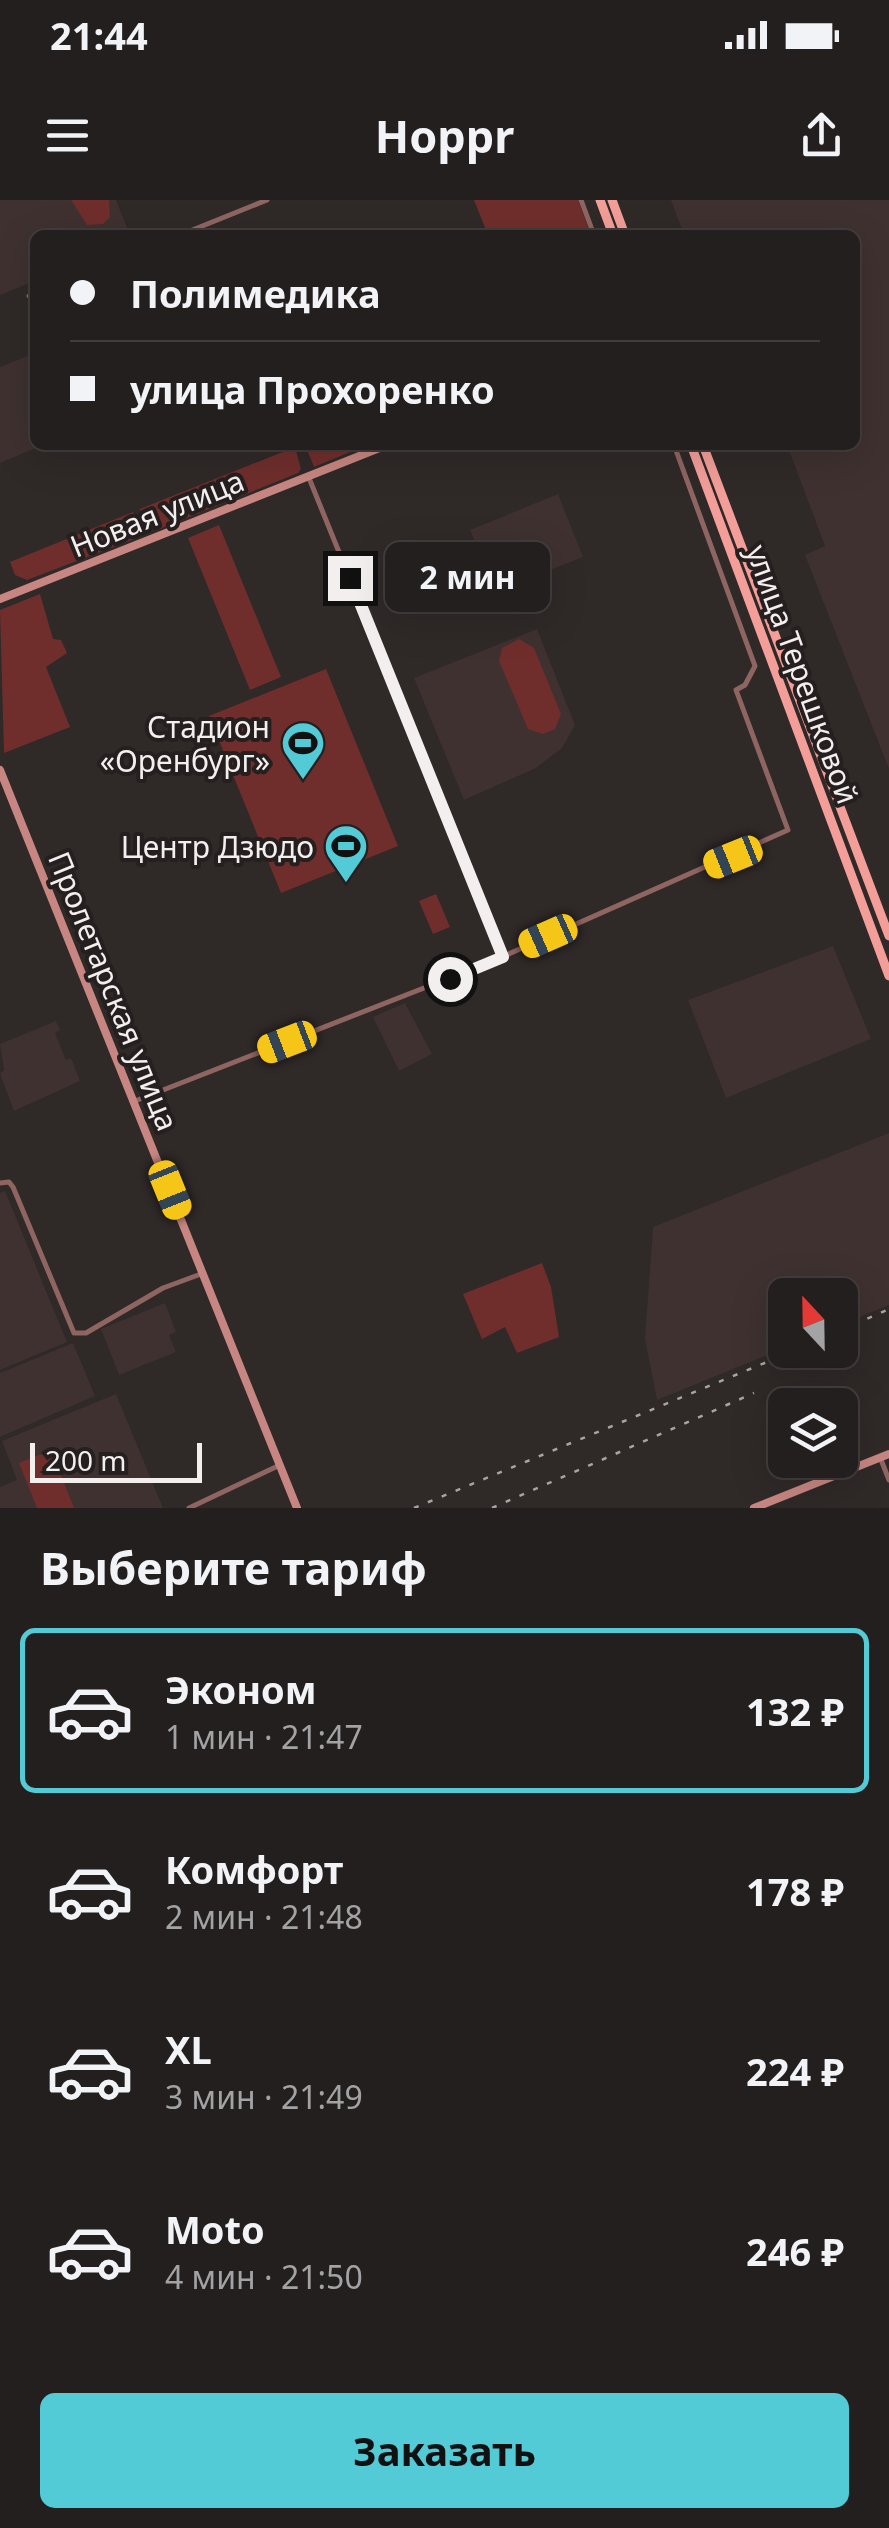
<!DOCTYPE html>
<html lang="ru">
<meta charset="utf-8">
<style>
body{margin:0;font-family:"Noto Sans",sans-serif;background:#2f2c2b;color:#f1f3f6;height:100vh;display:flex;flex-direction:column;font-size:38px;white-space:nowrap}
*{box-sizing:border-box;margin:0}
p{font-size:32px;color:#a3a2a4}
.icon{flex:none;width:55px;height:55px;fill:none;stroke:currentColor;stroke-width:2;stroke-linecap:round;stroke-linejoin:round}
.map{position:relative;height:1308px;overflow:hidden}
.details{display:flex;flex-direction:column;background:#231f1e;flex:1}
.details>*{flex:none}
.guide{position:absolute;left:30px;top:30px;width:830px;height:220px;border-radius:15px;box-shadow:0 10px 40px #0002,0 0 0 2px #403d3c;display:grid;align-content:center;height:220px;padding:0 40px;background:#231f1e}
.needle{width:65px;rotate:338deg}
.controls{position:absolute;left:768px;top:1078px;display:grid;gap:20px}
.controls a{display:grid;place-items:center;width:90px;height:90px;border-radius:15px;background:#231f1e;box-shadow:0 10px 40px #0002,0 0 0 2px #403d3c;font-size:50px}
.scale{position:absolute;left:30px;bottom:25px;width:172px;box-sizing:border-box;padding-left:10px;border:5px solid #f3efef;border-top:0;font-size:28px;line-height:35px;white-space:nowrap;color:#f3efef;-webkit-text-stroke:8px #251f1f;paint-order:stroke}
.end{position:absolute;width:45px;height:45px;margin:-22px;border:12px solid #f3efef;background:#111;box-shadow:0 0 0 5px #111}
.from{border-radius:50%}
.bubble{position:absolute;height:70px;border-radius:15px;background:#231f1e;box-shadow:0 10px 40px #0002,0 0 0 2px #403d3c;font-size:32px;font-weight:700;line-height:70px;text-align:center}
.car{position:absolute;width:30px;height:60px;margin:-30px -15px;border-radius:12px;box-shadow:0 0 8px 2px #0007;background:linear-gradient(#f5c518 24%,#345 0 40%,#f5c518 0 76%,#345 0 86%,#f5c518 0)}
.guide b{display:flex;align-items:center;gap:35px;height:95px;font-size:38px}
.guide b+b{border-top:2px solid #403d3c}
.guide i{width:25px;height:25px;background:#f1f3f6}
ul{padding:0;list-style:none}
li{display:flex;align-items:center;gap:30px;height:165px;margin:0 20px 15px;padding:0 20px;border:5px solid transparent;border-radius:15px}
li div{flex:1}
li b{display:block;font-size:38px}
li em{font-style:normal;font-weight:700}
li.selected{border-color:#52cbd7}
li>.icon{width:90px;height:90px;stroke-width:1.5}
h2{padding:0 40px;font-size:45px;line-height:120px}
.cta{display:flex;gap:20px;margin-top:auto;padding:20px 40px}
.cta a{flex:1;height:115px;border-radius:15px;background:#52cbd7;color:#111;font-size:40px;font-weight:700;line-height:115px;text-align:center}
.status{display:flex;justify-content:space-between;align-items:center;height:70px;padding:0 50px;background:#231f1e;direction:ltr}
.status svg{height:28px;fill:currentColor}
header{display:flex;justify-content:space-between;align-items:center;height:130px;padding:0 40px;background:#231f1e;font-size:45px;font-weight:700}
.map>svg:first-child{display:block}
.built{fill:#3e3130}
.green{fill:#6f2e2c}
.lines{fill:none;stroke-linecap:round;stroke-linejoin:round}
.street{stroke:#8f6562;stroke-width:5}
.secondary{stroke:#c78681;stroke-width:8}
.primary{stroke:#f39e98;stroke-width:9}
.rail{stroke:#a9a4a4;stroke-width:2.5;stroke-dasharray:5 10;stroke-linecap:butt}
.route{stroke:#f3efef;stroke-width:12}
.labels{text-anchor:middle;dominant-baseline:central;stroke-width:8;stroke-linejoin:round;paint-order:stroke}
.street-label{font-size:30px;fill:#f3efef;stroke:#251f1f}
.poi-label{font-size:30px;fill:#f3efef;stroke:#251f1f;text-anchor:end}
</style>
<div class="status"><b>21:44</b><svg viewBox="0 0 49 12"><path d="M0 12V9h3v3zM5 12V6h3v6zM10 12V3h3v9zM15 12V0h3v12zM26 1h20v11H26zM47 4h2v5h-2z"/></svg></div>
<header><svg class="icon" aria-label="menu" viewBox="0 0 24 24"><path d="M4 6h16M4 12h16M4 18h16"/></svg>Hoppr<svg class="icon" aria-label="share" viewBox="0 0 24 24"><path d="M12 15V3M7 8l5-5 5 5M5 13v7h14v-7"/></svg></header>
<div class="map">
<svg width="889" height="1308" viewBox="0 0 889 1308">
<rect width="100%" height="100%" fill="#2f2928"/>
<path class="built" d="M0 0H116L130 35H35V81L0 95Z
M671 0H889V569L805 355 825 346 787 245H855V35H684Z
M35 153V245H43L0 263V167Z
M558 294 583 357 495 392 470 330Z
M537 429 575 525 562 548 536 568 464 600 414 478Z
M833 746 871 839 726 898 688 800Z
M405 803 432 854 399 871 373 817Z
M56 821 60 830 55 833 66 860 71 858 80 881 14 911 0 874 4 870 0 844Z
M889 933V1105L840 1125V1095H785V1148L657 1200 645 1139 653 1027Z
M5 991 67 1142 0 1170V993Z
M165 1103 176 1132 169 1135 176 1152 119 1175 101 1129Z
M73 1143 95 1196 0 1237V1173Z
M116 1194 163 1308H0V1287L17 1280 2 1241Z"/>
<path class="green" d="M71 0H109L110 17 103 24 87 25Z
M474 0H578L591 35H488Z
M305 245H367L314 267Z
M295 247 301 269 298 273 157 330 146 325 140 309Z
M133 312 141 331 137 338 27 380 15 375 10 362Z
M219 325 281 477 250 490 188 338Z
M40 394 53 439 61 440 67 453 46 467 70 527 4 553 0 410Z
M519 439 534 448 561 514 555 529 543 534 528 529 499 461 502 448Z
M326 469 398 646 281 693 209 516Z
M436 694 450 727 433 734 419 701Z
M542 1063 551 1087 559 1137 517 1153 505 1127 482 1139 463 1094Z
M51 1250 74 1308H37L19 1263Z"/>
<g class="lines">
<path class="street" d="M581 0 594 35
M180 35 267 0
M29 96 35 94
M309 278 503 757
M135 901 493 761 788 630 736 490 745 485 755 466 674 245
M0 983 9 982 13 987 74 1133H86L163 1088 201 1074
M880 1257 889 1280
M189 1308 280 1265"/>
<path class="secondary" d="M0 399 387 245
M0 570 297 1308
M754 1308 889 1254"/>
<path class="primary" d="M600 0 613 35
M612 0 625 35
M691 245 889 776
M703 245 889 736"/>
<path class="rail" d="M840 1131 889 1109
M414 1308 796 1150
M492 1308 754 1193"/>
</g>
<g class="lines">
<path class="route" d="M350 378 503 757 450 779"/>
</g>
<defs>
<g id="stadium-pin" transform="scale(2.25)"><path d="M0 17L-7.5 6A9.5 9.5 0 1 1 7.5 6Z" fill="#52cbd7" stroke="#251f1f"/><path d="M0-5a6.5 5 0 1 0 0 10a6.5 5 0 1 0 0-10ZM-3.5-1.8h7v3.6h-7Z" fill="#111"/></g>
</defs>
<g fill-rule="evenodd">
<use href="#stadium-pin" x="303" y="543"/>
<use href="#stadium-pin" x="346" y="646"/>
</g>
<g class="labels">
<g class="street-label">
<text transform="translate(157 313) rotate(-22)">Новая улица</text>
<text transform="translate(803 474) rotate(70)">улица Терешковой</text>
<text transform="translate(114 791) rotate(68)">Пролетарская улица</text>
</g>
<g class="poi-label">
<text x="270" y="526">Стадион<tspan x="270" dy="34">«Оренбург»</tspan></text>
<text x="314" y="646">Центр Дзюдо</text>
</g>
</g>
</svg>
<div class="controls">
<a><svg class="needle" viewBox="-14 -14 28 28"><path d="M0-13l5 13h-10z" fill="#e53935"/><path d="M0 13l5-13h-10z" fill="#a3a2a4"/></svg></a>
<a><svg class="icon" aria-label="layers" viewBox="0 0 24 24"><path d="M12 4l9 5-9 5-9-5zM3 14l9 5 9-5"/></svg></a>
</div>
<div class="scale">200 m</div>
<i class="end from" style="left:450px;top:779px"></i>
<i class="end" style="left:350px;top:378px"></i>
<div class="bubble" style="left:385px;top:342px;width:165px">2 мин</div>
<i class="car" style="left:733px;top:657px;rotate:248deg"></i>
<i class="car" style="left:548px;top:736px;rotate:246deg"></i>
<i class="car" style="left:287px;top:842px;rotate:249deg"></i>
<i class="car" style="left:170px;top:990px;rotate:158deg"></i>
<div class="guide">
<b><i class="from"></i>Полимедика</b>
<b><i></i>улица Прохоренко</b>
</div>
</div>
<section class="details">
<h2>Выберите тариф</h2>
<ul>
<li class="selected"><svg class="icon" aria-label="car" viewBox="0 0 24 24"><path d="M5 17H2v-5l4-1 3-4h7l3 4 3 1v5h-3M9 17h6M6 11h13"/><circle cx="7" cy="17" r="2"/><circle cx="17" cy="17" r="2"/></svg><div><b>Эконом</b><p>1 мин · 21:47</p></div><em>132 ₽</em></li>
<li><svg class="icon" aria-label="car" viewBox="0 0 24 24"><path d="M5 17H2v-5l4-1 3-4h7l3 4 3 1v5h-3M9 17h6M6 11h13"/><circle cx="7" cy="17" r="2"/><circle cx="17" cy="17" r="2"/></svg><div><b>Комфорт</b><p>2 мин · 21:48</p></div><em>178 ₽</em></li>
<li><svg class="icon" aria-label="car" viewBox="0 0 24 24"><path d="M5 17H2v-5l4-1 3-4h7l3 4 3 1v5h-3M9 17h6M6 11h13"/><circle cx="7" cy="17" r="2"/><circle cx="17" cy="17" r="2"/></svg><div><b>XL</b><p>3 мин · 21:49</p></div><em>224 ₽</em></li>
<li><svg class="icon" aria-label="car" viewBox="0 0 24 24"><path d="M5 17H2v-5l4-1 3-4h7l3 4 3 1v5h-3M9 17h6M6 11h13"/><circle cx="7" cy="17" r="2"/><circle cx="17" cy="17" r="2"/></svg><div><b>Moto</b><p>4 мин · 21:50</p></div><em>246 ₽</em></li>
</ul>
<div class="cta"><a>Заказать</a></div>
</section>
